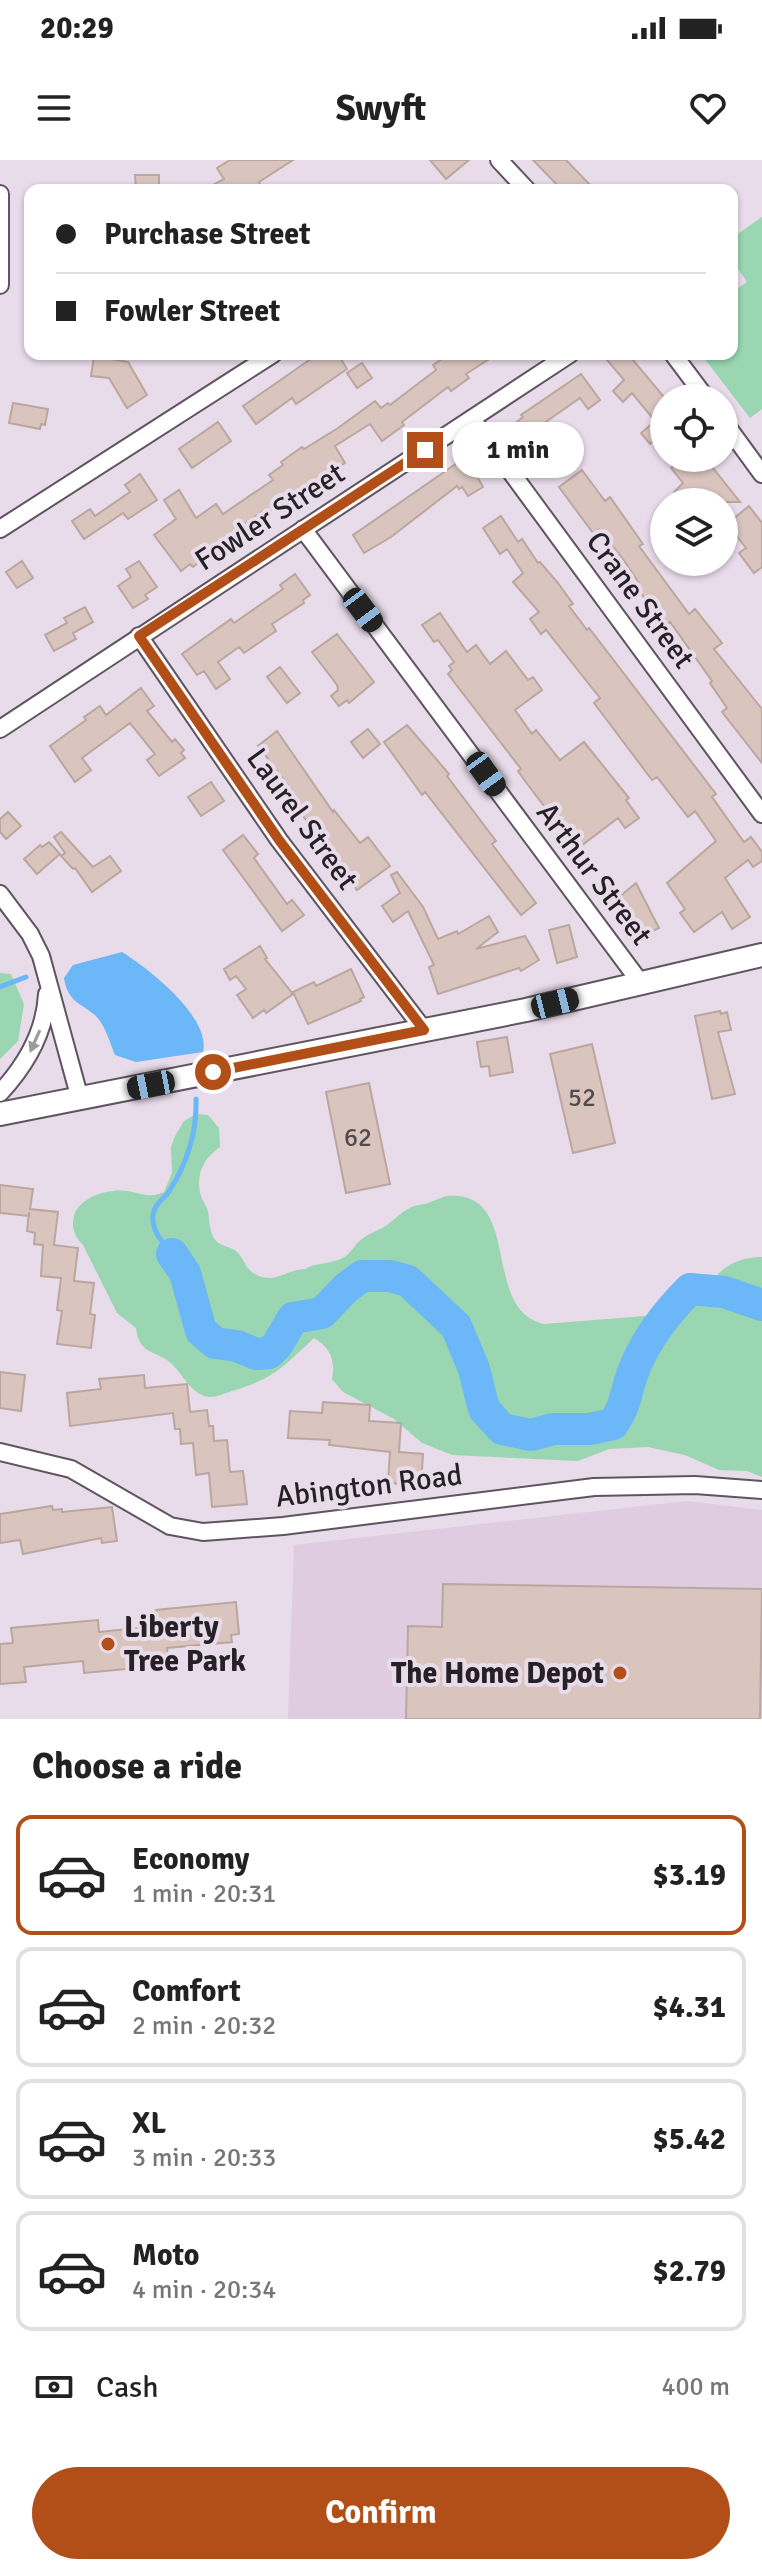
<!DOCTYPE html>
<meta charset="utf-8">
<style>
body{margin:0;font-family:Signika,sans-serif;background:#f6f6f6;color:#222;height:100vh;display:flex;flex-direction:column;font-size:30px;white-space:nowrap}
*{box-sizing:border-box;margin:0}
p{font-size:26px;color:#767676}
.icon{flex:none;width:44px;height:44px;fill:none;stroke:currentColor;stroke-width:2;stroke-linecap:round;stroke-linejoin:round}
.map{position:relative;height:1559px;overflow:hidden}
.side{display:flex;flex-direction:column;background:#fff;flex:1}
.side>*{flex:none}
.hud{position:absolute;left:24px;top:24px;width:714px;height:176px;border-radius:16px;box-shadow:0 2px 6px #0004;display:grid;align-content:center;height:176px;padding:0 32px;background:#fff}
.tools{position:absolute;left:650px;top:224px;display:grid;gap:16px}
.tools a{display:grid;place-items:center;width:88px;height:88px;border-radius:50%;background:#fff;box-shadow:0 2px 6px #0004;font-size:40px}
.end{position:absolute;width:36px;height:36px;margin:-18px;border:10px solid #b24f19;background:#fff;box-shadow:0 0 0 4px #fff}
.from{border-radius:50%}
.bubble{position:absolute;height:56px;border-radius:28px;background:#fff;box-shadow:0 2px 6px #0004;font-size:26px;font-weight:800;line-height:56px;text-align:center}
.car{position:absolute;width:24px;height:48px;margin:-24px -12px;border-radius:10px;box-shadow:0 0 6px 2px #0007;background:linear-gradient(#222 24%,#8ab4d8 0 40%,#222 0 76%,#8ab4d8 0 86%,#222 0)}
.hud b{display:flex;align-items:center;gap:28px;height:76px;font-size:30px}
.hud b+b{border-top:2px solid #e0e0e0}
.hud i{width:20px;height:20px;background:#222}
ul{padding:0;list-style:none}
li{display:flex;align-items:center;gap:24px;height:120px;margin:0 16px 12px;padding:0 16px;border:4px solid #e0e0e0;border-radius:16px}
li div{flex:1}
li b{display:block;font-size:30px}
li em{font-style:normal;font-weight:800}
li.current{border-color:#b24f19}
li>.icon{width:72px;height:72px;stroke-width:1.5}
h2{padding:0 32px;font-size:36px;line-height:96px}
.pay{display:flex;align-items:center;gap:20px;height:88px;padding:0 32px;font-size:30px}
.pay p{margin-inline-start:auto}
.primary-button{display:flex;gap:16px;margin-top:auto;padding:16px 32px}
.primary-button a{flex:1;height:92px;border-radius:48px;background:#b24f19;color:#fff;font-size:32px;font-weight:800;line-height:92px;text-align:center}
.status{display:flex;justify-content:space-between;align-items:center;height:56px;padding:0 40px;background:#fff;direction:ltr}
.status svg{height:22px;fill:currentColor}
header{display:flex;justify-content:space-between;align-items:center;height:104px;padding:0 32px;background:#fff;font-size:36px;font-weight:800}
.map>svg:first-child{display:block}
.built{fill:#dfcce1}
.green{fill:#99d6b1}
.water{fill:#6cb7f7}
.lines{fill:none;stroke-linecap:round;stroke-linejoin:round}
.stream{stroke:#6cb7f7;stroke-width:5}
.river{stroke:#6cb7f7;stroke-width:32}
.building{fill:#d9c4be;stroke:#bba6a0;stroke-width:2}
.street-casing{stroke:#5f5460;stroke-width:20}
.secondary-casing{stroke:#5f5460;stroke-width:26}
.street{stroke:#fff;stroke-width:16}
.secondary{stroke:#fff;stroke-width:22}
.oneway{fill:#9d9b9d}
.route{stroke:#b24f19;stroke-width:10}
.poi-dot{fill:#b24f19;stroke:#e8dbea;stroke-width:3}
.labels{text-anchor:middle;dominant-baseline:central;stroke-width:8;stroke-linejoin:round;paint-order:stroke}
.number-label{font-size:26px;fill:#534a4c}
.street-label{font-size:30px;fill:#262126;stroke:#e8dbea}
.poi-label{font-size:30px;font-weight:bold;fill:#262126;stroke:#e8dbea;text-anchor:start}
</style>
<div class="status"><b>20:29</b><svg viewBox="0 0 49 12"><path d="M0 12V9h3v3zM5 12V6h3v6zM10 12V3h3v9zM15 12V0h3v12zM26 1h20v11H26zM47 4h2v5h-2z"/></svg></div>
<header><svg class="icon" aria-label="menu" viewBox="0 0 24 24"><path d="M4 6h16M4 12h16M4 18h16"/></svg>Swyft<svg class="icon" aria-label="heart" viewBox="0 0 24 24"><path d="M12 20l-8-8c-3-5 5-10 8-4 3-6 11-1 8 4z"/></svg></header>
<div class="map">
<svg width="762" height="1559" viewBox="0 0 762 1559">
<rect width="100%" height="100%" fill="#e8dbea"/>
<path class="built" d="M687 1341 762 1350V1559H288L294 1385Z"/>
<path class="green" d="M762 57V249L750 258 701 194H732V132L747 122 732 100V78Z
M0 813 11 814 24 844 18 881 0 899Z
M196 954 208 955 219 968 220 987C203 998 195 1016 201 1036 203 1042 207 1046 208 1052 210 1063 209 1074 217 1082 223 1087 234 1087 239 1094 246 1103 246 1111 259 1116 279 1123 286 1109 306 1109 315 1102 333 1105 346 1096 352 1091 356 1083 362 1079 368 1074 377 1071 384 1067 392 1062 399 1054 408 1049 414 1045 419 1045 425 1044 433 1042 440 1037 448 1036 524 1031 480 1150 544 1164L645 1156 662 1147 685 1127 709 1125C722 1106 739 1097 762 1097V1317L747 1311 719 1310 685 1295 648 1287 609 1289 578 1301 452 1295 422 1283 394 1259 343 1232 332 1219C336 1201 330 1187 314 1178 283 1207 273 1219 232 1231 222 1234 213 1240 202 1235 190 1230 182 1214 172 1204 156 1189 139 1196 136 1168L117 1153 83 1085C75 1077 71 1068 74 1056 79 1037 109 1028 127 1031 141 1033 149 1039 164 1032L172 1013 171 987 175 976 184 961Z"/>
<path class="water" d="M122 792C148 808 211 857 203 892L136 902 115 895C110 883 105 864 95 855 79 842 68 842 64 818L73 805Z"/>
<g class="lines">
<path class="stream" d="M0 827 26 817
M172 1094C163 1083 151 1070 153 1055 155 1042 164 1040 170 1030 187 1003 197 971 196 939"/>
<path class="river" d="M172 1094 185 1113 201 1171 215 1183 237 1186 256 1194 269 1193 277 1185 293 1158 322 1153 346 1128 362 1116H390L408 1121 456 1166 474 1209 484 1249 502 1269 531 1275 553 1269H590L613 1264C627 1244 625 1233 633 1212 645 1180 666 1153 690 1129L724 1132 762 1145"/>
</g>
<path class="building" d="M230 0H293L259 22 263 30H204L224 19 217 8Z
M430 0H469L446 19Z
M533 0H566L595 30H562Z
M135 15H159V30H136Z
M318 194H338L347 209 296 244 292 238 256 264 243 246Z
M449 194H497L466 214 469 218 451 231 448 227 402 262 404 265 382 281 370 264 335 286 345 303 306 327 308 329 288 342 286 340 266 354 263 351 235 370 240 377 223 389 220 386 193 407 190 404 181 411 154 375 176 359 164 340 179 330 196 358 216 344 223 354 273 320 269 315 283 305 281 302 302 287 304 289 338 268 375 241 381 248 388 243 390 245 436 210 433 205Z
M602 194H628L664 237V272L650 284 641 273 655 261 632 233 623 242 613 231 624 220Z
M94 196 128 202 147 235 127 248 109 218 91 216Z
M362 203 372 218 357 228 347 213Z
M581 214 600 240 588 249 580 238 523 278 513 265 523 257 521 255Z
M13 243 48 249 45 265 41 264 40 269 9 263Z
M218 262 231 281 192 308 179 289Z
M466 297 483 327 468 336 462 327 459 329 457 326 391 377 364 393 353 375Z
M684 298H705L740 342H682L674 332 683 323 671 308Z
M582 310 605 341 610 337 643 384 639 386 689 454 695 449 722 483 714 489 762 549V603L722 552 727 548 710 523 712 521 670 462 663 468 636 425 639 423 623 399 599 369 593 373 559 327Z
M140 314 157 340 128 359 123 353 84 379 72 361 90 349 95 356 130 332 125 325Z
M749 346 762 363V407L754 413 739 393 746 388 727 364Z
M501 356 518 382 522 379 538 403 540 402 558 423 573 444 569 446 587 470 589 468 716 634 712 637 744 682 751 677 762 692V701L753 707 748 700 725 718 750 757 732 769 722 752 694 772 680 753 685 749 667 723 716 681 695 651 688 657 657 617 652 620 594 543 600 538 546 470 541 474 530 459 539 452 513 422 523 413 507 389 500 394 483 368Z
M22 401 33 418 17 428 6 412Z
M139 401 157 427 145 435 148 439 133 448 118 426 131 417 126 409Z
M295 414 310 435 303 440 304 443 272 464 276 471 244 493 239 487 218 502 230 519 216 529 204 511 197 515 182 494 231 459 234 463 283 429 280 425Z
M85 447 93 462 73 473 76 479 54 491 45 475 67 463 64 458Z
M440 453 467 492 476 485 490 504 506 491 528 520 533 517 542 530 515 550 532 574 536 570 560 600 584 582 629 638 626 640 639 658 625 668 618 658 577 689 528 625 518 611 521 609 448 514 452 510 449 506 454 502 438 480 434 482 422 465Z
M337 474 374 522 349 543 347 540 339 546 331 536 338 530 337 525 312 492Z
M280 507 300 533 287 543 267 517Z
M141 528 154 546 147 551 172 582 175 579 184 590 181 593 185 598 159 616 147 600 155 594 130 563 82 598 91 610 75 622 50 586 86 560 84 557 100 546 106 555Z
M407 565 449 614 447 616 496 681 492 684 536 743 521 755 425 632 422 635 384 582Z
M368 569 380 584 363 598 351 582Z
M277 571 333 652 334 650 360 683 368 677 390 706 357 730 298 649 302 646 285 621 258 586Z
M211 622 224 641 201 656 188 637Z
M8 652 21 666 6 679 0 672V659Z
M61 672 93 707 110 696 121 711 92 732 75 708 73 709 61 696 65 693 54 677Z
M243 675 258 694 254 698 287 744 292 740 304 755 282 771 223 690Z
M49 682 60 694 37 714 24 699 40 685 42 687Z
M397 712 423 747 438 779 457 771 458 774 489 756 498 772 476 789 525 776 539 800 521 811 519 808 438 834 429 807 434 805 408 751 393 762 382 746 400 733 391 715Z
M636 723 659 768 640 777 619 737Z
M569 765 577 797 557 803 549 770Z
M260 786 267 798 265 799 293 834 266 853 264 850 253 858 237 835 246 829 236 816 230 820 224 809Z
M351 809 364 837 360 839 361 841 308 864 293 832 314 822 316 826Z
M720 851 721 854 727 852 731 870 718 872 735 934 712 939 695 856Z
M507 877 513 912 490 916 489 906 481 907 477 882Z
M592 884 615 983 573 993 550 894Z
M369 923 390 1024 346 1033 326 932Z
M0 1025 33 1029 30 1049 58 1052 54 1085 78 1088 74 1121 94 1123 90 1154 95 1155 91 1188 57 1184 62 1151 57 1150 61 1118 41 1116 43 1085 34 1084 35 1073 27 1071 29 1052V1056L0 1053Z
M0 1212 25 1215 21 1251 0 1248Z
M144 1215 145 1228 187 1224 190 1252 207 1250 209 1266H213L214 1281 227 1280 230 1312 243 1311 247 1344 212 1347 209 1313 196 1315 193 1283 181 1284 180 1269H175L173 1253 70 1266 67 1233 101 1229 99 1219Z
M323 1242 370 1245 369 1261 401 1263 399 1292 423 1294 421 1325 388 1323 390 1292 329 1285 330 1280 288 1278 290 1251 322 1253Z
M52 1346 53 1350 62 1349V1352L112 1347 117 1381 102 1383 101 1378 23 1394 20 1380 0 1383V1354Z
M443 1424 762 1429 760 1559H406L408 1466 442 1467Z
M236 1442 239 1474 231 1475 232 1482 167 1488 169 1505 84 1513 83 1501 24 1507 26 1522 0 1524V1484L13 1483 11 1468 98 1460 99 1472 158 1466 156 1450Z"/>
<g class="lines">
<g class="street-casing">
<path id="street" d="M499 0 527 30
M0 34V125
M673 194 706 238
M472 259 762 654
M724 262 762 314
M0 369 273 194
M303 369 640 822
M139 476 279 680 424 870
M0 569 570 194
M0 734 30 774 41 796 80 939
M0 933C26 905 45 872 47 834
M0 1292 71 1309 170 1366 203 1372 283 1366 594 1327 695 1325 762 1330"/>
</g>
<g class="secondary-casing">
<path id="secondary" d="M0 954 526 850 762 795"/>
</g>
<use href="#street" class="street"/>
<use href="#secondary" class="secondary"/>
</g>
<defs><path id="oneway-solid" d="M-6-.8H1V-3.2L6.5 0L1 3.2V.8H-6Z" transform="scale(2)"/></defs>
<use class="oneway" href="#oneway-solid" transform="translate(35 881) rotate(114)"/>
<g class="lines">
<path class="route" d="M213 912 424 870 279 680 139 476 425 290"/>
</g>
<g class="poi-dot">
<circle cx="108" cy="1484" r="8"/>
<circle cx="620" cy="1513" r="8"/>
</g>
<g class="labels">
<g class="number-label">
<text x="582" y="938">52</text>
<text x="358" y="978">62</text>
</g>
<g class="street-label">
<text transform="translate(270 357) rotate(-33)">Fowler Street</text>
<text transform="translate(640 440) rotate(54)">Crane Street</text>
<text transform="translate(302 659) rotate(54)">Laurel Street</text>
<text transform="translate(594 714) rotate(53)">Arthur Street</text>
<text transform="translate(369 1326) rotate(-7)">Abington Road</text>
</g>
<g class="poi-label">
<text x="124" y="1467">Liberty<tspan x="124" dy="34">Tree Park</tspan></text>
<text x="604" y="1513" text-anchor="end">The Home Depot</text>
</g>
</g>
</svg>
<div class="tools">
<a><svg class="icon" aria-label="locate" viewBox="0 0 24 24"><circle cx="12" cy="12" r="6"/><path d="M12 2v4M12 18v4M2 12h4M18 12h4"/></svg></a>
<a><svg class="icon" aria-label="layers" viewBox="0 0 24 24"><path d="M12 4l9 5-9 5-9-5zM3 14l9 5 9-5"/></svg></a>
</div>
<i class="end from" style="left:213px;top:912px"></i>
<i class="end" style="left:425px;top:290px"></i>
<div class="bubble" style="left:452px;top:262px;width:132px">1 min</div>
<i class="car" style="left:363px;top:450px;rotate:143deg"></i>
<i class="car" style="left:486px;top:614px;rotate:144deg"></i>
<i class="car" style="left:555px;top:843px;rotate:76deg"></i>
<i class="car" style="left:151px;top:925px;rotate:259deg"></i>
<div class="hud">
<b><i class="from"></i>Purchase Street</b>
<b><i></i>Fowler Street</b>
</div>
</div>
<section class="side">
<h2>Choose a ride</h2>
<ul>
<li class="current"><svg class="icon" aria-label="car" viewBox="0 0 24 24"><path d="M5 17H2v-5l4-1 3-4h7l3 4 3 1v5h-3M9 17h6M6 11h13"/><circle cx="7" cy="17" r="2"/><circle cx="17" cy="17" r="2"/></svg><div><b>Economy</b><p>1 min · 20:31</p></div><em>$3.19</em></li>
<li><svg class="icon" aria-label="car" viewBox="0 0 24 24"><path d="M5 17H2v-5l4-1 3-4h7l3 4 3 1v5h-3M9 17h6M6 11h13"/><circle cx="7" cy="17" r="2"/><circle cx="17" cy="17" r="2"/></svg><div><b>Comfort</b><p>2 min · 20:32</p></div><em>$4.31</em></li>
<li><svg class="icon" aria-label="car" viewBox="0 0 24 24"><path d="M5 17H2v-5l4-1 3-4h7l3 4 3 1v5h-3M9 17h6M6 11h13"/><circle cx="7" cy="17" r="2"/><circle cx="17" cy="17" r="2"/></svg><div><b>XL</b><p>3 min · 20:33</p></div><em>$5.42</em></li>
<li><svg class="icon" aria-label="car" viewBox="0 0 24 24"><path d="M5 17H2v-5l4-1 3-4h7l3 4 3 1v5h-3M9 17h6M6 11h13"/><circle cx="7" cy="17" r="2"/><circle cx="17" cy="17" r="2"/></svg><div><b>Moto</b><p>4 min · 20:34</p></div><em>$2.79</em></li>
</ul>
<div class="pay"><svg class="icon" aria-label="cash" viewBox="0 0 24 24"><path d="M3 7h18v10H3z"/><circle cx="12" cy="12" r="2"/></svg>Cash<p>400 m</p></div>
<div class="primary-button"><a>Confirm</a></div>
</section>
